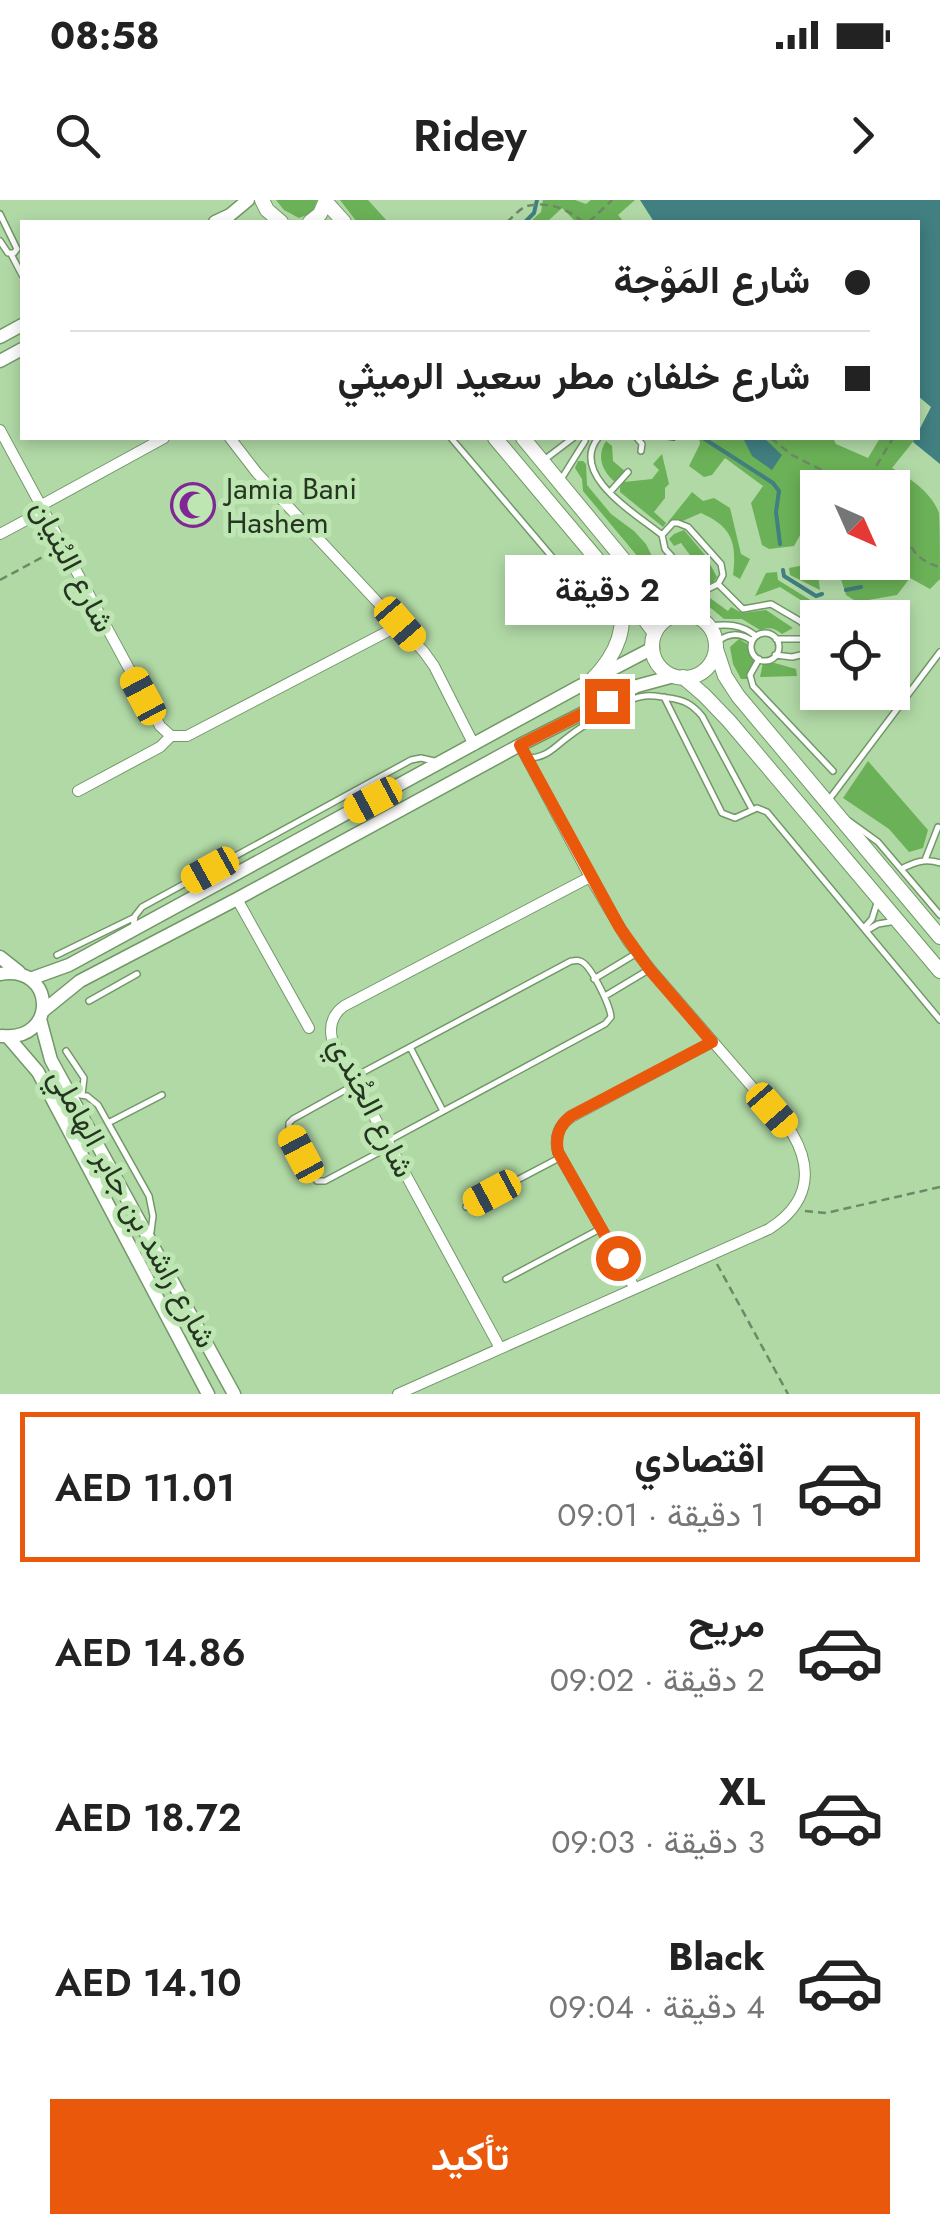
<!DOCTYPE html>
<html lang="ar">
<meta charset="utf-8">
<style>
body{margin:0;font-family:Jost,Vazirmatn,sans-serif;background:#f6f6f6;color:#222;direction:rtl;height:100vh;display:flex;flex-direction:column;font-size:38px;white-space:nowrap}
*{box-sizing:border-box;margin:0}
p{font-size:32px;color:#767676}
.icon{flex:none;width:55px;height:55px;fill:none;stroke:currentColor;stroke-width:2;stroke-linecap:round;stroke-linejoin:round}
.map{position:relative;height:1194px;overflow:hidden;direction:ltr}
.details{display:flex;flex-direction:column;background:#fff;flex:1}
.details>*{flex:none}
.banner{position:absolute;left:20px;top:20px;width:900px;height:220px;border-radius:0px;box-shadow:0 5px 15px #0003;direction:rtl;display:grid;align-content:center;height:220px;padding:0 50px;background:#fff}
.needle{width:65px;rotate:135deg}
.tools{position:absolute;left:800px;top:270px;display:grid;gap:20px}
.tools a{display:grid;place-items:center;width:110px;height:110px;border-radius:0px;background:#fff;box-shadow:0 5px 15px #0003;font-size:50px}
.end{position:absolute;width:45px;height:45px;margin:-22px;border:12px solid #ea580c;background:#fff;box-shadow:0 0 0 5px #fff}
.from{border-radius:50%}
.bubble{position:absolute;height:70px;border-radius:0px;background:#fff;box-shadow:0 5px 15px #0003;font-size:32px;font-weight:600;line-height:70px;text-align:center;direction:rtl}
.car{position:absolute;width:30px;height:60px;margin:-30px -15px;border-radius:12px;box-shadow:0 0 8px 2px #0007;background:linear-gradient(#f5c518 24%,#345 0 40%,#f5c518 0 76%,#345 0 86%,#f5c518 0)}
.banner b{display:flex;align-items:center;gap:35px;height:95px;font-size:38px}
.banner b+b{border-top:2px solid #e0e0e0}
.banner i{width:25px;height:25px;background:#222}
ul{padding:18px 0 0;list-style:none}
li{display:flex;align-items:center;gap:30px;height:150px;margin:0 20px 15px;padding:0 30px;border:5px solid transparent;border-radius:0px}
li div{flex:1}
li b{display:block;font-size:38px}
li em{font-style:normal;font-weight:600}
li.selected{border-color:#ea580c}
li>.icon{width:90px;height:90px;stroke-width:1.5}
.cta{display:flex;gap:20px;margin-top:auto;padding:20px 50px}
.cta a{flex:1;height:115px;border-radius:0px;background:#ea580c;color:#fff;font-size:40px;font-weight:600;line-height:115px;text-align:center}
.status{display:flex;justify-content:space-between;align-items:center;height:70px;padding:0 50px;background:#fff;direction:ltr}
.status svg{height:28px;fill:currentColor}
header{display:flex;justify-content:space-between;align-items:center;height:130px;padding:0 50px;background:#fff;font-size:45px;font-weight:600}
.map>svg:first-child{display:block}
.green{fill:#6bb157}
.water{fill:#417f81}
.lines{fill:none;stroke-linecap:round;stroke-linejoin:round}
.stream{stroke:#417f81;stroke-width:4}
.service-casing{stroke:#729868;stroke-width:8}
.minor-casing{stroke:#729868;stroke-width:12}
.tertiary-casing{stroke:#729868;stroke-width:15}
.secondary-casing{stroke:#729868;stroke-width:16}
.path{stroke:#6d8965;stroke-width:2.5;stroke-dasharray:8 5;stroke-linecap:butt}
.service{stroke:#fff;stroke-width:5}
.minor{stroke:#fff;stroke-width:10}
.tertiary{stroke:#fff;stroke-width:12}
.secondary{stroke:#fff;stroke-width:14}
.route{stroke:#ea580c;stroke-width:12}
.labels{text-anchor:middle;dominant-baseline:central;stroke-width:10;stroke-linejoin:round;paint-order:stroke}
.poi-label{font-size:30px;fill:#253521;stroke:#bde6b2;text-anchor:start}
.street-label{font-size:30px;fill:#253521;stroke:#bde6b2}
</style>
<div class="status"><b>08:58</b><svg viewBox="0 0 49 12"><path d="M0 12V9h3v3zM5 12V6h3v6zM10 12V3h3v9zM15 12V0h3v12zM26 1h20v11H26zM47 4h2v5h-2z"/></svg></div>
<header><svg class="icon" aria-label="forward" viewBox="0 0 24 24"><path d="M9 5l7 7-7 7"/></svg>Ridey<svg class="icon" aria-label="search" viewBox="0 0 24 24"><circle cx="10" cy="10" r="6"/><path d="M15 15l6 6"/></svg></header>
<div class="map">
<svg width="940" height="1194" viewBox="0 0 940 1194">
<rect width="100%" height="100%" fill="#b1d9a6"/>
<path class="green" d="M276 0H317L312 13 299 18 284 10Z
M340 0H368L388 22H357Z
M543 0H575L586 4 591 0H635L618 15 624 22H576L562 8 547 22H530L541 12Z
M699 238H833L836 244 868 258 880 238H916L892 268C910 278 932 293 939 313 940 325 940 364 940 379L930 389 910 378 897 395 857 402 846 395 840 376 848 363 892 362V288L841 287 831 282 828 287 818 288 817 305 794 346 769 349 762 345 751 303 763 286 725 258 712 275 704 277 689 266 700 244Z
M606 241 612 246 613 261 626 272 616 283C602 271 596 257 606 241Z
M662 254 669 284 665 288V298L654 312 666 323 663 327 620 292V287L624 282 652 279 659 270 653 264Z
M578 261H583L586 264 587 285 611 314 634 331 646 344 663 379 677 392 710 398 728 411 731 407 742 413 766 410 793 428 782 434C775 428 769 427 760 430L742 419H724L706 404 676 398 659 382 583 291 582 279 575 268Z
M692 292 703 301 714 298 730 308 741 354 750 359 740 379 733 375C737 342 732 327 701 313L678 323 668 322Z
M684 330 705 355 717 377 713 383 705 384 702 379 705 375 681 343 674 346 669 339 674 334Z
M810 364 817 368 820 390 790 375 789 368Z
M777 372 778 380 812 401 821 400 824 417H818L810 406 780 387 755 396 766 373Z
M739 439 749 445 751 453 756 458 750 479H741L733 464 730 447Z
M771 462 796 469 797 476 760 477 763 463Z
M868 561 928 630 923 648 909 652 889 629 843 598Z"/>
<path class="water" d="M640 0H940V264L913 242 931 207 918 196V22H654Z
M743 238H764L782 255 772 270 752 256Z"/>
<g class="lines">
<path class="stream" d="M525 22 534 13 537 0
M667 238 674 239
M703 238 773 283 779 291 776 312 780 344
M783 370 784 376 816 396 822 394
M846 390 861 387"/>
<g class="service-casing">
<path id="service" d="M0 14 17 49 14 53H8L0 41
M11 54 22 75
M451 238 603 417
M598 238C569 275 636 314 662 335
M637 238 642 244 641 251
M544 260 573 238
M560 281 585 241
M610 292 628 272
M673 323H678L688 327 721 364 723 375 718 384 708 389 698 386 665 349 662 335Z
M718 384 743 409 771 404 800 421 810 431
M709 426C728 424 741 424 756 436
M751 447a14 14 0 1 1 28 0a14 14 0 1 1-28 0Z
M776 439H818
M716 443C727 433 740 432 752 441
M775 455 792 457 818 451
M759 459 750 475 753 486 833 571
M664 497 722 613 735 618 757 608 767 612 940 820
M527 558C547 558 553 548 568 537 582 526 628 497 645 496 653 495 661 497 669 498 684 500 692 504 702 516L752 609
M828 601 940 452
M849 621 878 642 940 715
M925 660 938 627
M901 669C915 662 925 658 940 663
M133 728 135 716 142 707 411 560 421 558 434 561
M864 728 872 719 877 703
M866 731 878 724 896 721
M57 755 133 718
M594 779 637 753
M605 796 650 769
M89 801 137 774
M410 847 443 911
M66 851 84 878 82 895
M354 877 571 761C574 761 577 760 580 761 591 764 610 806 611 817L605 824 388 941
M356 884 293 919 289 923V932L313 976 317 981H325L391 946
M74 894 87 896 98 905 149 996 153 1016 151 1032
M108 923 162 895
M466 1007 561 957
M506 1079 598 1030"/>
</g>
<g class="minor-casing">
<path id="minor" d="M0 230 160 526 171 536H187L400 425
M230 238 257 273 424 452 434 466 474 545
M40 306 164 238
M0 334 43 311
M78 591 160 547 171 536
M237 699 309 828
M634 1087 558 952C554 937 559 925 571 917L712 842
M500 1148 332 839C329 825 333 814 344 806L590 677
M398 1194 769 1029C807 1005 815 972 792 933L650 769 628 741 590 677 520 545"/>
</g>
<g class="tertiary-casing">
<path id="tertiary" d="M215 22 230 15 248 0
M0 137 22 125
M0 161 22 149
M0 757 19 772
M0 774C56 764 58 842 2 836
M30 779 69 765 578 487 653 448
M43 811 80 781 237 699 520 545 637 486 674 476
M40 819 51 860 234 1194
M8 837 38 872 208 1194"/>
</g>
<g class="secondary-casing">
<path id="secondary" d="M262 0 267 10 281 22
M326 2 344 22
M310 22 320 14 326 0
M495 238 617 383 655 433
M523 238 642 382 664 402 683 414
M652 446a32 32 0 1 1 64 0a32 32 0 1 1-64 0Z
M716 449 725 476 738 496 940 737
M683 477 704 495 729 521 940 771
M591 481C618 454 629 426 618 388"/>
</g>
<path class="path" d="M507 22C513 17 519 9 527 6 548 1 568 9 583 22
M589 22 612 0
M771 238 792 255 857 288
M863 288 893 238
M892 313C912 338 905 357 940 367
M0 380 52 352
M805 1011 826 1013 940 987
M717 1064 788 1194"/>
<use href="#service" class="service"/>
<use href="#minor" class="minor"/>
<use href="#tertiary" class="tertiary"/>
<use href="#secondary" class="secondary"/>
</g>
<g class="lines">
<path class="route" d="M607 501 520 545 620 728 650 770 712 842 571 916C559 925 555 937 558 952L618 1058"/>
</g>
<defs>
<g id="mosque-ring" transform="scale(2.25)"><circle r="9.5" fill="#bde6b2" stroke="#7f2794" stroke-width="1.5"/><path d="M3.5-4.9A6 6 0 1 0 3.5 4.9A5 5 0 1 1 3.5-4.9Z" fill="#7f2794"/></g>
</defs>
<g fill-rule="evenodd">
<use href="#mosque-ring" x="193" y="305"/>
</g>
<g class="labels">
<g class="poi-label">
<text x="226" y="288">Jamia Bani<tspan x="226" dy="34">Hashem</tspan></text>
</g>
<g class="street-label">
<text transform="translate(73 366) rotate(62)">شارع البُنيان</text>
<text transform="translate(372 907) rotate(63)">شارع الجُندي</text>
<text transform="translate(133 1008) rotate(61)">شارع راشد بن جابر الهاملي</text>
</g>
</g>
</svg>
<div class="tools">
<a><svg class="needle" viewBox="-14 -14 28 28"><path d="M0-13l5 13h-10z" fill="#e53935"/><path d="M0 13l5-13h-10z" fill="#767676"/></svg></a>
<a><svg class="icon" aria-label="locate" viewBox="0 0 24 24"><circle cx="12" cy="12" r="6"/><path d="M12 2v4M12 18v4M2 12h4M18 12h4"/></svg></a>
</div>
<i class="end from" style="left:618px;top:1058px"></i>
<i class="end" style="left:607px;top:501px"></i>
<div class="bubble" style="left:505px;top:355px;width:205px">2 دقيقة</div>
<i class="car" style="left:400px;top:424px;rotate:139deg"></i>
<i class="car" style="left:143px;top:496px;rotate:332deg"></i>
<i class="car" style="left:373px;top:600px;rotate:242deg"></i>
<i class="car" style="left:210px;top:670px;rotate:241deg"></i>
<i class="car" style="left:772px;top:910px;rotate:139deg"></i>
<i class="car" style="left:301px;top:954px;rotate:332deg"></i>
<i class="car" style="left:492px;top:993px;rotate:242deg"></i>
<div class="banner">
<b><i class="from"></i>شارع المَوْجة</b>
<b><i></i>شارع خلفان مطر سعيد الرميثي</b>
</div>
</div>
<section class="details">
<ul>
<li class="selected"><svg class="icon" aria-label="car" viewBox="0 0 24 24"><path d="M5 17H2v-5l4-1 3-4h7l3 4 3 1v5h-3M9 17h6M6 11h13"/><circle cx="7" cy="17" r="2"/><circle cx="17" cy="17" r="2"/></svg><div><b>اقتصادي</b><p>1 دقيقة · 09:01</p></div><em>AED 11.01</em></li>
<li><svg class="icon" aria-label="car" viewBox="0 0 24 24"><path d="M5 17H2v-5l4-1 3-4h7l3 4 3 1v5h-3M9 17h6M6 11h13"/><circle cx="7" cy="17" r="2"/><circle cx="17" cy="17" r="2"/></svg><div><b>مريح</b><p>2 دقيقة · 09:02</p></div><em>AED 14.86</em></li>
<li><svg class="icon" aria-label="car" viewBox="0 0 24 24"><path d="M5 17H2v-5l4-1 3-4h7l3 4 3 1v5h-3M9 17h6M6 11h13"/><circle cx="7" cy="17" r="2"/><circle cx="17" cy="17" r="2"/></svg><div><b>XL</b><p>3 دقيقة · 09:03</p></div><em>AED 18.72</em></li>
<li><svg class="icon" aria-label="car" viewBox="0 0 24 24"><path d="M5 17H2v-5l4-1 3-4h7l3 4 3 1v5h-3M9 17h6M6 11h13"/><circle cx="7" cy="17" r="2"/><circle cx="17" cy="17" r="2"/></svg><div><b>Black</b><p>4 دقيقة · 09:04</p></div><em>AED 14.10</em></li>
</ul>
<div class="cta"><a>تأكيد</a></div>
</section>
